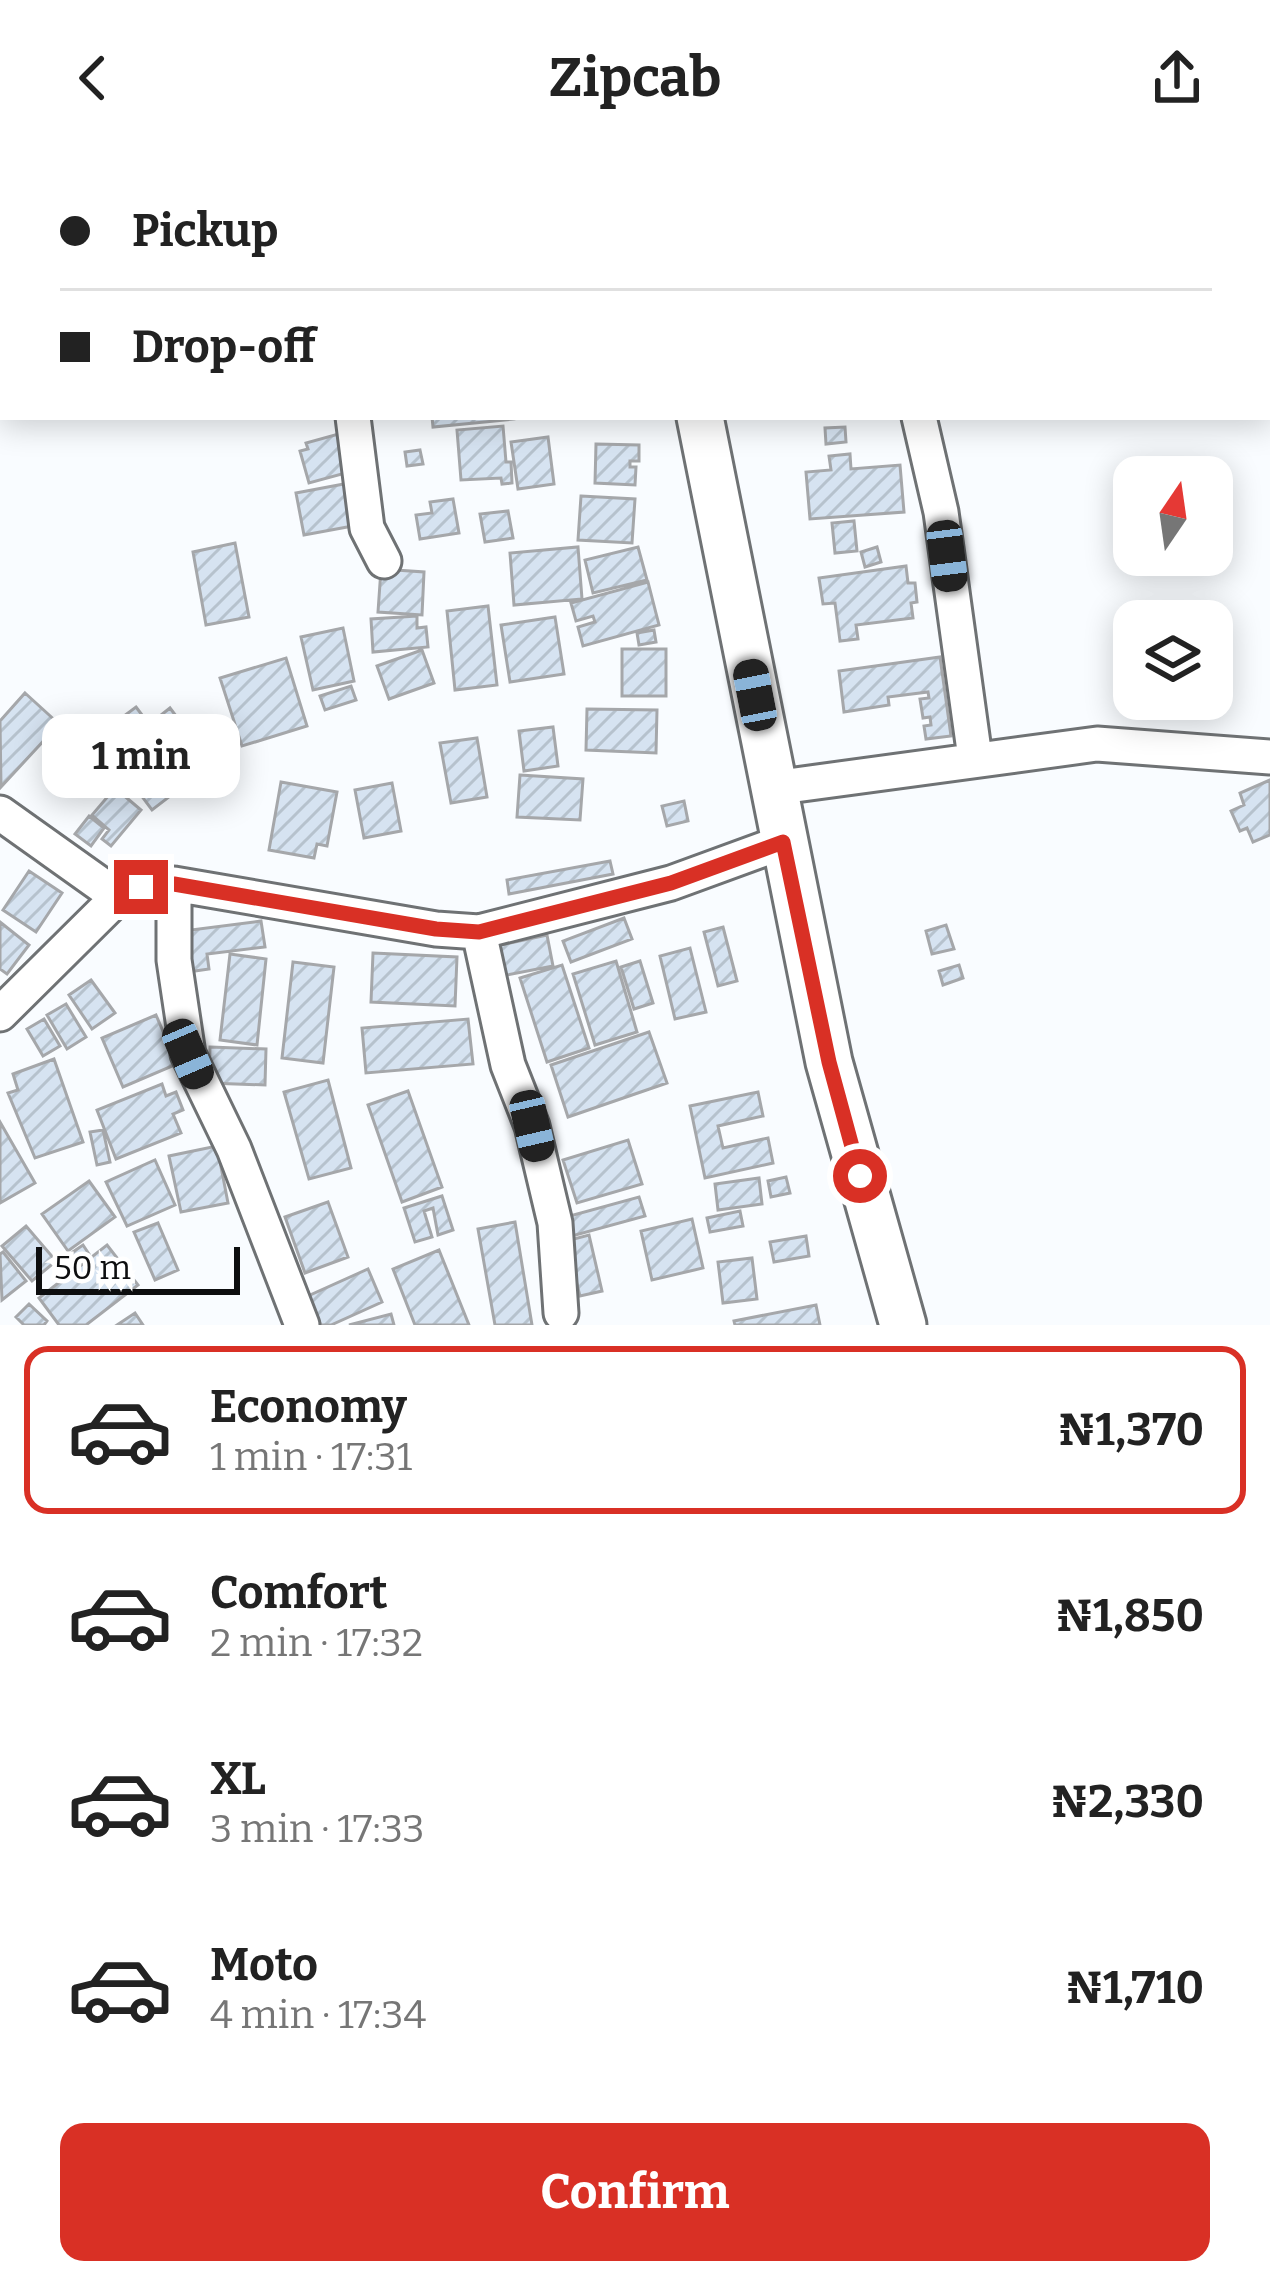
<!DOCTYPE html>
<meta charset="utf-8">
<style>
body{margin:0;font-family:Bitter,serif;background:#f6f6f6;color:#222;height:100vh;display:flex;flex-direction:column;font-size:45px;white-space:nowrap}
*{box-sizing:border-box;margin:0}
p{font-size:39px;color:#767676}
.icon{flex:none;width:66px;height:66px;fill:none;stroke:currentColor;stroke-width:2;stroke-linecap:round;stroke-linejoin:round}
.map{position:relative;height:1169px;overflow:hidden}
.side{display:flex;flex-direction:column;background:#fff;flex:1}
.side>*{flex:none}
.banner{position:absolute;left:0px;top:0px;width:1272px;height:264px;box-shadow:0 6px 30px #0003;display:grid;align-content:center;height:264px;padding:0 60px;background:#fff}
.needle{width:78px;rotate:13deg}
.tools{position:absolute;left:1113px;top:300px;display:grid;gap:24px}
.tools a{display:grid;place-items:center;width:120px;height:120px;border-radius:24px;background:#fff;box-shadow:0 6px 30px #0003;font-size:60px}
.scale{position:absolute;left:36px;bottom:30px;width:204px;box-sizing:border-box;padding-left:12px;border:6px solid #0d0e0f;border-top:0;font-size:33px;line-height:42px;white-space:nowrap;color:#0d0e0f;-webkit-text-stroke:9px #fff;paint-order:stroke}
.end{position:absolute;width:54px;height:54px;margin:-27px;border:15px solid #d93025;background:#fff;box-shadow:0 0 0 6px #fff}
.from{border-radius:50%}
.bubble{position:absolute;height:84px;border-radius:24px;background:#fff;box-shadow:0 6px 30px #0003;font-size:39px;font-weight:700;line-height:84px;text-align:center}
.car{position:absolute;width:36px;height:72px;margin:-36px -18px;border-radius:15px;box-shadow:0 0 9px 3px #0007;background:linear-gradient(#222 24%,#8ab4d8 0 40%,#222 0 76%,#8ab4d8 0 86%,#222 0)}
.banner b{display:flex;align-items:center;gap:42px;height:114px;font-size:45px}
.banner b+b{border-top:3px solid #e0e0e0}
.banner i{width:30px;height:30px;background:#222}
ul{padding:21px 0 0;list-style:none}
li{display:flex;align-items:center;gap:36px;height:168px;margin:0 24px 18px;padding:0 36px;border:6px solid transparent;border-radius:24px}
li div{flex:1}
li b{display:block;font-size:45px}
li em{font-style:normal;font-weight:700}
li.selected{border-color:#d93025}
li>.icon{width:108px;height:108px;stroke-width:1.5}
.cta{display:flex;gap:24px;margin-top:auto;padding:24px 60px}
.cta a{flex:1;height:138px;border-radius:24px;background:#d93025;color:#fff;font-size:48px;font-weight:700;line-height:138px;text-align:center}
header{display:flex;justify-content:space-between;align-items:center;height:156px;padding:0 60px;background:#fff;font-size:54px;font-weight:700}
.map>svg:first-child{display:block}
.building{fill:url(#building-hatch);stroke:#a5a7aa;stroke-width:3}
.lines{fill:none;stroke-linecap:round;stroke-linejoin:round}
.street-casing{stroke:#6f7274;stroke-width:39}
.secondary-casing{stroke:#6f7274;stroke-width:51}
.street{stroke:#fff;stroke-width:33}
.secondary{stroke:#fff;stroke-width:45}
.route{stroke:#d93025;stroke-width:15}
</style>
<header><svg class="icon" aria-label="back" viewBox="0 0 24 24"><path d="M15 5l-7 7 7 7"/></svg>Zipcab<svg class="icon" aria-label="share" viewBox="0 0 24 24"><path d="M12 15V3M7 8l5-5 5 5M5 13v7h14v-7"/></svg></header>
<div class="map">
<svg width="1270" height="1169" viewBox="0 0 1270 1169">
<defs>
<pattern id="building-hatch" width="6" height="6" patternUnits="userSpaceOnUse" patternTransform="scale(3)"><rect width="6" height="6" fill="#d6e3f1"/><path d="M-1 1l2-2M0 6l6-6M5 7l2-2" fill="none" stroke="#b6c2cd"/></pattern>
</defs>
<rect width="100%" height="100%" fill="#f9fcff"/>
<path class="building" d="M432 261H514V263L433 271Z
M503 270 506 306H511L512 327 502 328 501 322 461 324 457 274Z
M845 271 846 286 826 288 825 272Z
M342 277 353 315 309 327 300 295 308 293 306 287Z
M548 281 554 328 518 333 511 286Z
M596 288 639 289V305H630V311H636L635 329 595 327Z
M420 294 423 308 407 310 405 296Z
M850 298 851 313 900 309 904 356 810 363 806 316 831 314 829 300Z
M349 327 358 369 304 379 296 337Z
M581 340 635 343 632 387 578 384Z
M453 343 459 377 420 383 416 359 432 357 430 346Z
M508 355 513 382 485 386 480 358Z
M854 365 857 395 835 397 832 367Z
M235 387 249 461 206 469 193 396Z
M578 391 582 443 514 449 510 397Z
M638 391 647 424 593 437 585 404Z
M877 391 881 406 865 411 861 396Z
M906 410 908 427H915L917 446 911 447 913 462 856 469 858 483 840 485 835 447 823 448 819 422Z
M381 413 424 416 422 459 378 456Z
M648 426 659 469 583 490 578 471 595 466 593 460 576 465 571 447Z
M488 450 497 529 455 534 447 455Z
M417 460V472L426 471 428 491 373 496 371 463Z
M555 461 564 518 510 526 501 469Z
M343 472 354 525 313 534 301 481Z
M654 474 656 486 639 489 637 477Z
M622 493H666V540H622Z
M422 494 434 527 389 543 377 510Z
M940 501 951 580 926 583 924 570 931 569 930 561 923 562 920 543 929 542 928 536 888 541 889 549 844 556 839 515Z
M286 502 307 570 242 590 220 522Z
M351 530 356 544 325 554 320 540Z
M25 537 59 568 1 631 0 565Z
M136 551 191 624 152 654 97 580Z
M170 552 218 616 204 626 156 563Z
M587 553 657 554 656 597 586 594Z
M553 571 558 610 524 615 519 575Z
M477 582 487 641 451 647 440 587Z
M520 619 583 623 580 664 517 661Z
M1270 624V679L1253 686 1247 672 1240 675 1231 655 1244 649 1240 637Z
M281 626 337 636 327 690 317 688 314 702 269 694Z
M392 627 401 675 364 682 355 634Z
M115 632 141 654 111 690 102 683 109 674 92 659Z
M684 645 688 665 667 670 662 650Z
M89 660 104 672 91 690 75 678Z
M610 705 613 718 509 738 507 724Z
M29 715 62 737 36 776 3 754Z
M624 762 632 783 571 806 563 785Z
M261 765 265 791 207 798 209 813 188 816 183 775Z
M0 766 29 789 7 818 0 813Z
M946 769 954 793 932 798 926 775Z
M723 771 737 825 718 830 704 776Z
M547 779 553 810 497 821 491 791Z
M690 792 706 856 675 863 660 800Z
M373 797 457 801 455 850 371 846Z
M230 798 266 803 257 889 220 884Z
M616 805 637 876 595 889 573 818Z
M640 805 653 847 634 853 621 811Z
M293 806 334 811 323 907 282 902Z
M562 809 589 892 547 906 520 822Z
M959 809 963 822 943 829 939 815Z
M91 824 115 857 92 873 69 839Z
M66 848 86 881 67 893 47 859Z
M156 859 177 908 123 931 102 882Z
M44 863 60 890 43 900 27 873Z
M468 863 473 908 366 917 362 872Z
M649 876 667 927 568 961 551 909Z
M210 891 266 893 265 929 209 927Z
M54 903 83 986 35 1002 8 937 18 934 13 918Z
M328 924 351 1012 309 1023 284 936Z
M162 928 166 940 176 936 183 954 173 958 181 977 116 1003 97 954Z
M408 935 442 1031 402 1046 368 949Z
M758 936 763 960 718 970 723 992 768 982 773 1007 705 1022 690 950Z
M0 966 35 1027 0 1047Z
M103 974 110 1006 97 1009 90 976Z
M628 984 642 1028 577 1047 563 1004Z
M217 990 228 1047 181 1056 169 1000Z
M155 1004 175 1049 127 1070 106 1026Z
M786 1021 790 1037 771 1041 768 1025Z
M759 1022 762 1048 718 1054 715 1028Z
M89 1025 115 1061 68 1095 42 1058Z
M442 1040 453 1074 438 1079 433 1052 424 1055 432 1081 415 1086 404 1052Z
M639 1041 645 1060 572 1080 566 1061Z
M328 1046 348 1101 305 1117 285 1061Z
M740 1055 743 1070 710 1076 707 1062Z
M692 1063 703 1112 652 1124 641 1075Z
M515 1066 532 1169H495L478 1073Z
M158 1067 178 1114 155 1124 134 1076Z
M26 1070 56 1105 32 1125 2 1090Z
M589 1079 602 1135 580 1140 566 1085Z
M806 1080 809 1100 774 1106 770 1086Z
M83 1089 89 1098 67 1113 61 1104Z
M107 1089 138 1129 86 1169H59L39 1142Z
M439 1094 469 1169H415L393 1113Z
M3 1096 26 1125 2 1144 0 1098Z
M752 1102 757 1143 723 1147 718 1106Z
M368 1113 382 1146 331 1169H321L308 1140Z
M29 1148 47 1165 44 1169H24L16 1161Z
M816 1149 820 1169H735L734 1165Z
M135 1157 143 1169H117Z
M391 1158 394 1169H349Z"/>
<g class="lines">
<g class="street-casing">
<path id="street" d="M159 3 168 0
M875 3 876 0
M0 57 3 56
M353 261 367 372 384 405
M919 261 941 356 975 602
M773 632 1097 588 1270 601
M0 657 118 741
M174 728V804L188 898 234 993 302 1169
M479 776 508 909 532 970 555 1067 561 1157
M0 858 118 741 130 733 174 728 436 773 479 776 671 727 783 686"/>
</g>
<g class="secondary-casing">
<path id="secondary" d="M646 0V3
M700 261 829 906 903 1169"/>
</g>
<use href="#street" class="street"/>
<use href="#secondary" class="secondary"/>
</g>
<g class="lines">
<path class="route" d="M141 731 174 728 436 773 479 776 671 727 783 686 829 906 860 1020"/>
</g>
</svg>
<div class="tools">
<a><svg class="needle" viewBox="-14 -14 28 28"><path d="M0-13l5 13h-10z" fill="#e53935"/><path d="M0 13l5-13h-10z" fill="#767676"/></svg></a>
<a><svg class="icon" aria-label="layers" viewBox="0 0 24 24"><path d="M12 4l9 5-9 5-9-5zM3 14l9 5 9-5"/></svg></a>
</div>
<div class="scale">50 m</div>
<i class="end from" style="left:860px;top:1020px"></i>
<i class="end" style="left:141px;top:731px"></i>
<div class="bubble" style="left:42px;top:558px;width:198px">1 min</div>
<i class="car" style="left:947px;top:400px;rotate:173deg"></i>
<i class="car" style="left:755px;top:539px;rotate:349deg"></i>
<i class="car" style="left:188px;top:898px;rotate:157deg"></i>
<i class="car" style="left:532px;top:970px;rotate:167deg"></i>
<div class="banner">
<b><i class="from"></i>Pickup</b>
<b><i></i>Drop-off</b>
</div>
</div>
<section class="side">
<ul>
<li class="selected"><svg class="icon" aria-label="car" viewBox="0 0 24 24"><path d="M5 17H2v-5l4-1 3-4h7l3 4 3 1v5h-3M9 17h6M6 11h13"/><circle cx="7" cy="17" r="2"/><circle cx="17" cy="17" r="2"/></svg><div><b>Economy</b><p>1 min · 17:31</p></div><em>₦1,370</em></li>
<li><svg class="icon" aria-label="car" viewBox="0 0 24 24"><path d="M5 17H2v-5l4-1 3-4h7l3 4 3 1v5h-3M9 17h6M6 11h13"/><circle cx="7" cy="17" r="2"/><circle cx="17" cy="17" r="2"/></svg><div><b>Comfort</b><p>2 min · 17:32</p></div><em>₦1,850</em></li>
<li><svg class="icon" aria-label="car" viewBox="0 0 24 24"><path d="M5 17H2v-5l4-1 3-4h7l3 4 3 1v5h-3M9 17h6M6 11h13"/><circle cx="7" cy="17" r="2"/><circle cx="17" cy="17" r="2"/></svg><div><b>XL</b><p>3 min · 17:33</p></div><em>₦2,330</em></li>
<li><svg class="icon" aria-label="car" viewBox="0 0 24 24"><path d="M5 17H2v-5l4-1 3-4h7l3 4 3 1v5h-3M9 17h6M6 11h13"/><circle cx="7" cy="17" r="2"/><circle cx="17" cy="17" r="2"/></svg><div><b>Moto</b><p>4 min · 17:34</p></div><em>₦1,710</em></li>
</ul>
<div class="cta"><a>Confirm</a></div>
</section>
